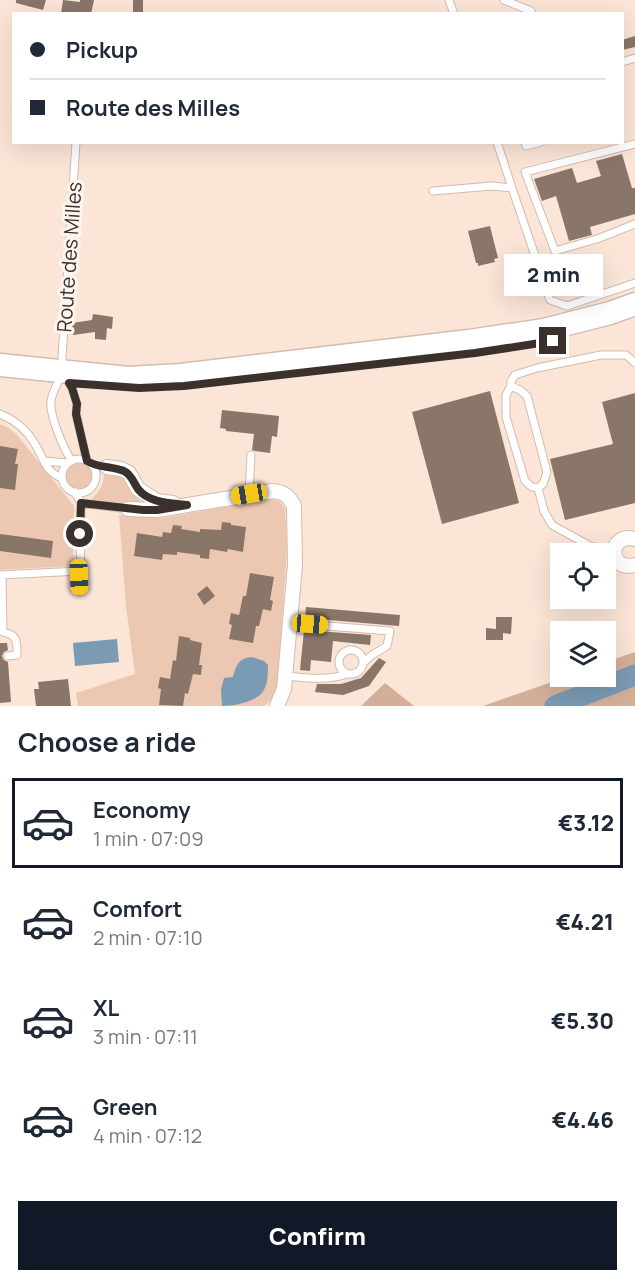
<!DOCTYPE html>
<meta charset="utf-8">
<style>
body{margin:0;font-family:Manrope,sans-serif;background:#f6f6f7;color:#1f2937;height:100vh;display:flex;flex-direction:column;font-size:22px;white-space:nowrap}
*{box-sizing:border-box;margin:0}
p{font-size:20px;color:#747a83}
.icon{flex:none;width:33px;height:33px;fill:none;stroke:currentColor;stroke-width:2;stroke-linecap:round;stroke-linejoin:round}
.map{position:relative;height:706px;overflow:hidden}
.sheet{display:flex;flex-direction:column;background:#fff;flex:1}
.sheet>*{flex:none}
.hud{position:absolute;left:12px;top:12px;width:612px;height:132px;border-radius:0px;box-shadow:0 6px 24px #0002;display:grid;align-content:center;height:132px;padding:0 18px;background:#fff}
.controls{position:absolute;left:550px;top:543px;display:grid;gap:12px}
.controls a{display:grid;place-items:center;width:66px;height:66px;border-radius:0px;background:#fff;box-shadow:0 6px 24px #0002;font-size:30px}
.end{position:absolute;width:27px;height:27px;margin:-14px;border:8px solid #3a312c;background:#fff;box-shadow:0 0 0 3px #fff}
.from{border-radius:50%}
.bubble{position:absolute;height:42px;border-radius:0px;background:#fff;box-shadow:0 6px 24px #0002;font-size:20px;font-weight:800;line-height:42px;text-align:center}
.car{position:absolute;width:18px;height:36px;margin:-18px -9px;border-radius:8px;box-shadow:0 0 4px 2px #0007;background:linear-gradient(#f5c518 24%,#345 0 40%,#f5c518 0 76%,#345 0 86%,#f5c518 0)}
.hud b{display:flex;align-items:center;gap:21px;height:57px;font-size:22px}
.hud b+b{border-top:2px solid #e0e1e3}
.hud i{width:15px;height:15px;background:#1f2937}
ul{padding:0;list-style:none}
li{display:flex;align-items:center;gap:18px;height:90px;margin:0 12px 9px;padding:0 6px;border:3px solid transparent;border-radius:0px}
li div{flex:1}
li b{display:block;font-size:22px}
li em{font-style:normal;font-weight:800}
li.active{border-color:#111827}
li>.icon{width:54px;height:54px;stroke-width:1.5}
h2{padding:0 18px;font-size:27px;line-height:72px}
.button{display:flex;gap:12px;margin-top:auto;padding:12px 18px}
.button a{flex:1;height:69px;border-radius:0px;background:#111827;color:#fff;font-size:24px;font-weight:800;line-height:69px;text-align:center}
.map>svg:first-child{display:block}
.green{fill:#ecc8b2}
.forest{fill:#d3af99}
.water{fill:#7b9ab4}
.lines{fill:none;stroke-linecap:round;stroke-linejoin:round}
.river{stroke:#7b9ab4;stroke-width:21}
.building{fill:#8a7569}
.lane-casing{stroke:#d2bcaf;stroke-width:9}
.street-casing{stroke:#d2bcaf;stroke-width:16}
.primary-casing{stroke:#d2bcaf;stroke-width:25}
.lane{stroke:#fff;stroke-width:7}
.street{stroke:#fff;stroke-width:14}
.primary{stroke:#fff;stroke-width:22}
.route{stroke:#3a312c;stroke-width:8}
.labels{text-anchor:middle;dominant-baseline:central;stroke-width:6;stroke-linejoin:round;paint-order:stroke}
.street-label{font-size:20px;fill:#3a312c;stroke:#fef5ef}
</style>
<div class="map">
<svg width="635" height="706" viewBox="0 0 635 706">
<rect width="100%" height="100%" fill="#fbe5d7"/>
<path class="green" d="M0 424 9 428 18 436 74 506 73 566 0 570Z
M65 476a14 14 0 1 1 28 0a14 14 0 1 1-28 0Z
M104 472 124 476 128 482 131 492 142 503 140 508 90 501C99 491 104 487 104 472Z
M271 499 279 501 285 508 287 544 286 566 277 689 270 701 264 706H78L76 693 135 674 126 606 119 515 162 518Z"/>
<path class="forest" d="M635 652V706H483L566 677 606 676V662Z
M385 683 414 706H361Z"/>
<path class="water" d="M117 639 119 662 75 666 73 643Z
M252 657 264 661 268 665C268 673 268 686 262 693 254 702 234 706 222 706L221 689 224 678 233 677C236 665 239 658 252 657Z"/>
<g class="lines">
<path class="river" d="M555 706 635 675"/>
</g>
<path class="building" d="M16 0H46L43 10 16 3Z
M63 0 80 2V0H94L91 14H61Z
M133 0H143V13H133Z
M635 36V47L622 50V40Z
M622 154 632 188H635V214L590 227 592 235 569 241 556 196 542 201 534 179 572 168 577 183 601 176 596 161Z
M490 226 498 258 494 259 495 262 478 266V263H476L468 231Z
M93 314 113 317 112 329 107 328 106 340 95 339V332L73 335 72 323 92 320Z
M490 391 519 503 442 524 412 412Z
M635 393V503L565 520 550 459 613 444 602 402Z
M222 410 279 416 277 437 272 436 270 453 255 451 252 450 254 434 226 431V429L220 428Z
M0 446 18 449 15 464H18L15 490 0 488Z
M222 522 231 523V525L246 527 243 552 228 549 227 552 210 549 209 559 200 558V555L177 552V555L163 554 162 560 134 556 137 533 162 537 163 532 171 533 173 525 182 526 181 529 200 532V529L221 530Z
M0 534 53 541 51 558 0 551Z
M250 573 274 577 270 600 273 601 271 611 263 609 259 626H256L253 643 229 639 232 625 229 624 231 613 239 615 243 596H246Z
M207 586 215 596 204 605 197 594Z
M306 607 400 615 399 626 305 618Z
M496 617H512L511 634 503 633V640H486V628L496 629Z
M304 630 371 635 370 645 333 641 331 662 311 660 310 671 300 670Z
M179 636 190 638V640L202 643 199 665H202L201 675 193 674 188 694 185 693 183 706 159 705 161 689 158 688 160 677 170 679 173 660 176 661Z
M0 643H7L8 650 4 652 2 656 4 660 8 662 11 702 0 703Z
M379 658 386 662 369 686 343 695 315 692 317 684H341L361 678Z
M68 679 71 706H36L34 689H39L38 682Z"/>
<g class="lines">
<g class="lane-casing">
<path id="lane" d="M449 0 454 14
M504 0 531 11
M622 62 635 58
M76 142 62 358 63 372 72 388 77 404 76 414 87 461
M497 142 512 188
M525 142 526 146 541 142
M635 144 525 172 555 251 597 239 635 224
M433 191 492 186 512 188 550 300 567 306 635 283
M62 374C58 383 52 392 51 401 49 415 64 450 72 461
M511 386 520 390 527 396 547 472 543 484 538 488 532 487 525 481 506 417V395L511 386V381L515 375 537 368 601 355H626L635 363
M0 414C14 420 25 428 33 441 43 455 44 472 62 478
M62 476a17 17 0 1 1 34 0a17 17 0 1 1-34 0Z
M44 461 68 463
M538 488 544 511 552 525 590 546 614 551
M75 492 81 503 128 509
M249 494 251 455
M0 575 79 571
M2 575 3 632C18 635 17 642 17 655L8 656
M80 591 81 503
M291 623 390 631 387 646 372 655 363 663
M339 662a12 12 0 1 1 24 0a12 12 0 1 1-24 0Z
M286 676C308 678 326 681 347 674"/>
</g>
<g class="street-casing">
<path id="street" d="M107 467 121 469 129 473 138 489 157 501 173 503
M128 509 157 510 273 491C284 492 289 496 294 506L295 565 284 689 277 706
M635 539C608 532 607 572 635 565"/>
</g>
<g class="primary-casing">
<path id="primary" d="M0 365 128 378 181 375 469 341 544 330 610 313 635 304"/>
</g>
<use href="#lane" class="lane"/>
<use href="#street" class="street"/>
<use href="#primary" class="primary"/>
</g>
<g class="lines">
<path class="route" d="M80 534 81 503 143 510H157L187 505C170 503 149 503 138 489 133 482 132 475 124 471 112 466 98 468 87 461L76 414 77 404 72 388 69 383 139 388 184 386 475 353 553 341"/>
</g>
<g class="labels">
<g class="street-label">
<text transform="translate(69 257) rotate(-86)">Route des Milles</text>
</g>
</g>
</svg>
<div class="controls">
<a><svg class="icon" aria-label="locate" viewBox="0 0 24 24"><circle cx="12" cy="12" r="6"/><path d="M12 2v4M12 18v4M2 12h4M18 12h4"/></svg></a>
<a><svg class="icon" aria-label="layers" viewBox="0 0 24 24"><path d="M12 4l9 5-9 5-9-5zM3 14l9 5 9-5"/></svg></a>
</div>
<i class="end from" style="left:80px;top:534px"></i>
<i class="end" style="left:553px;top:341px"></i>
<div class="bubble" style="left:504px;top:254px;width:99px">2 min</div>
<i class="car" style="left:249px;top:494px;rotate:261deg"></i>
<i class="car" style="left:79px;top:577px;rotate:178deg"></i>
<i class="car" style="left:310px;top:624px;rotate:94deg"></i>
<div class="hud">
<b><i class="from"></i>Pickup</b>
<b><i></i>Route des Milles</b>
</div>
</div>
<section class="sheet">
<h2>Choose a ride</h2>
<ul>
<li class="active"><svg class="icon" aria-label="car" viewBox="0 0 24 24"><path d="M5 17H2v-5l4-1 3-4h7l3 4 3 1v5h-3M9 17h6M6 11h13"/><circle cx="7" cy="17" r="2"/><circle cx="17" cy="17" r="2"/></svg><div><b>Economy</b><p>1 min · 07:09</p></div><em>€3.12</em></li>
<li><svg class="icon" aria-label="car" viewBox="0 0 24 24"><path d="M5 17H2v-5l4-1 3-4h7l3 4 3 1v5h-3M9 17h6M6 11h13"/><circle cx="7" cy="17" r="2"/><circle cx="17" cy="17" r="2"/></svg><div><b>Comfort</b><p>2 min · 07:10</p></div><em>€4.21</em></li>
<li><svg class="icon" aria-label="car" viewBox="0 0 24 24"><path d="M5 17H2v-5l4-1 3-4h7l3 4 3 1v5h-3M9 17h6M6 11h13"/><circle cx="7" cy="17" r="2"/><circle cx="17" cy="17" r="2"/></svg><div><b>XL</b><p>3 min · 07:11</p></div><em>€5.30</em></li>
<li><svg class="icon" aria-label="car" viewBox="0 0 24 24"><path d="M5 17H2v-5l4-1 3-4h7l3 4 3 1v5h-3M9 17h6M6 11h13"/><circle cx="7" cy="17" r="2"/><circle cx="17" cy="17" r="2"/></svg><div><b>Green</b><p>4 min · 07:12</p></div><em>€4.46</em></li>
</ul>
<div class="button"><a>Confirm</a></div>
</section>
